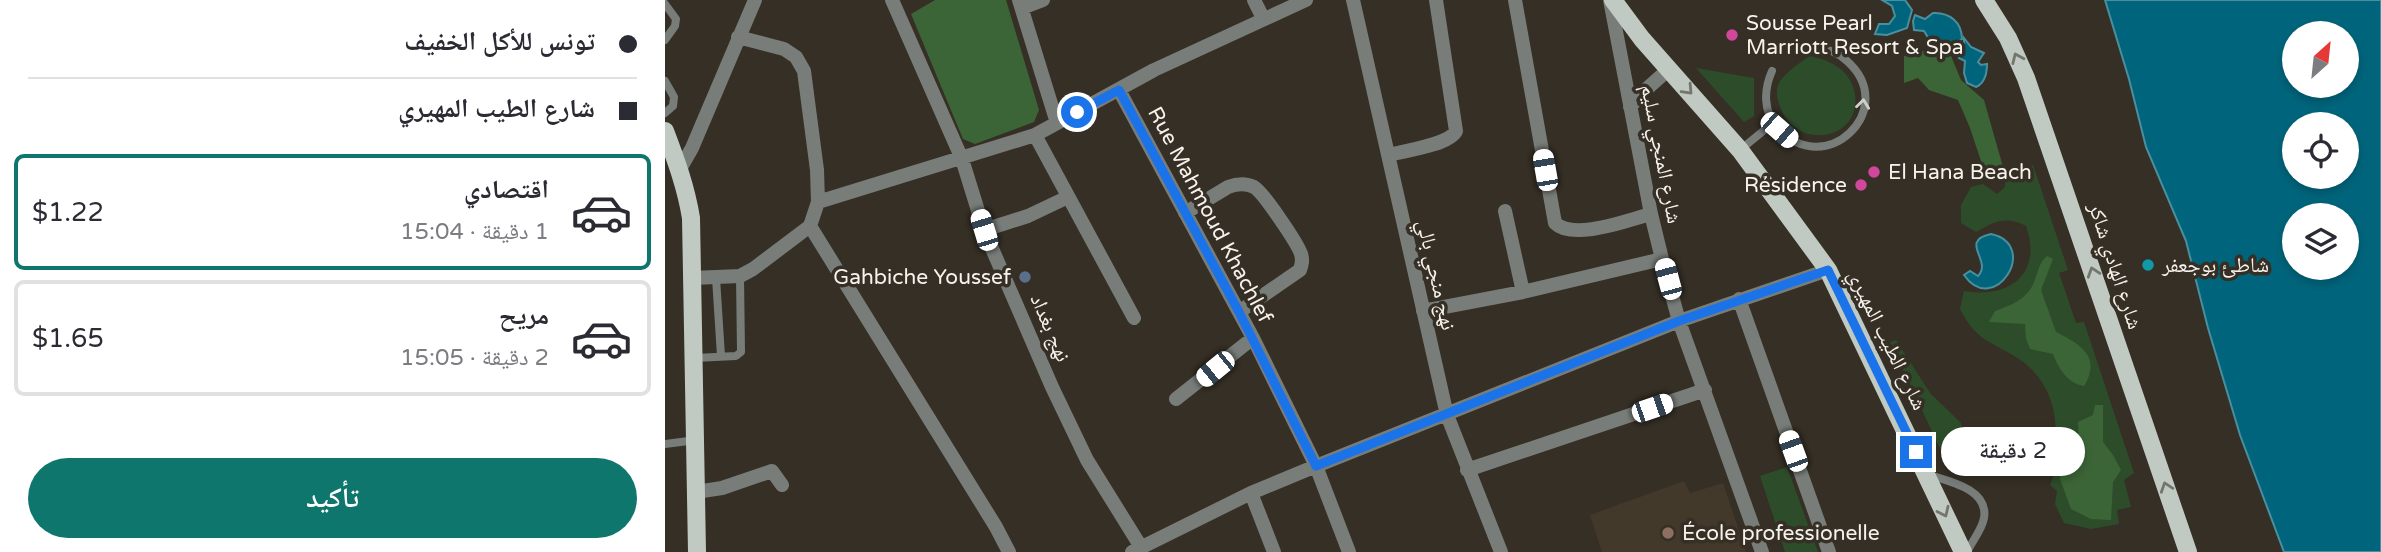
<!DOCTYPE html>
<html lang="ar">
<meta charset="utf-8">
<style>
body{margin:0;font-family:"Varela Round","Noto Naskh Arabic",sans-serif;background:#f2f2f3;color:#2b2b33;direction:rtl;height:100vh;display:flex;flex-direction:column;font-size:26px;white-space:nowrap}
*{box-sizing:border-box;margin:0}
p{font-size:23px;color:#7c7c81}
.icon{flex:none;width:38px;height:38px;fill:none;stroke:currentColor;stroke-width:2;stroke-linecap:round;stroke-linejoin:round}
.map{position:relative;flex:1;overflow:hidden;direction:ltr}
.side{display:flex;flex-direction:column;background:#fff;width:665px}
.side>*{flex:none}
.hud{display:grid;align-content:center;height:154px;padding:0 28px;background:#fff}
.needle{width:46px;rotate:27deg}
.tools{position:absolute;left:1617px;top:21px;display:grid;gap:14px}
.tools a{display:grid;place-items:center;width:77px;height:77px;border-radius:50%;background:#fff;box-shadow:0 4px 10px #0003;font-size:35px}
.end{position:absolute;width:32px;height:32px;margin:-16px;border:9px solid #1a73e8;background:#fff;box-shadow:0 0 0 4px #fff}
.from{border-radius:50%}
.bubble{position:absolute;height:49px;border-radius:24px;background:#fff;box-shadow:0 4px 10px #0003;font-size:23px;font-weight:600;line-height:49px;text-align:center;direction:rtl}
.car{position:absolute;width:21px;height:42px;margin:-21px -10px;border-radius:9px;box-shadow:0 0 5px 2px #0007;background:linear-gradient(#fff 24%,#345 0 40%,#fff 0 76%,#345 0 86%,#fff 0)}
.hud b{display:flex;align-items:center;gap:24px;height:66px;font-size:26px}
.hud b+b{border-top:2px solid #e1e1e2}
.hud i{width:18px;height:18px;background:#2b2b33}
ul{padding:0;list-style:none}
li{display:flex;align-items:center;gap:21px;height:116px;margin:0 14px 10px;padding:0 14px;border:4px solid #e1e1e2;border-radius:10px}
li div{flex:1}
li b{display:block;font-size:26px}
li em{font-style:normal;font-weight:600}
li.on{border-color:#0f766e}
li>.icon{width:63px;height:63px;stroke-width:1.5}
.primary-button{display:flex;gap:14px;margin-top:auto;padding:14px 28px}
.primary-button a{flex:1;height:80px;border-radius:42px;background:#0f766e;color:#fff;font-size:28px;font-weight:600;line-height:80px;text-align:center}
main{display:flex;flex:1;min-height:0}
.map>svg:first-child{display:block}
.built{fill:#43392a}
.green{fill:#2d4d2a}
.forest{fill:#3b6537}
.water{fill:#00657c;stroke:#4a8f9e;stroke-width:2;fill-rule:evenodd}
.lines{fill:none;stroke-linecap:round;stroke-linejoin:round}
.service{stroke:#787d79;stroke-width:8}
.minor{stroke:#787d79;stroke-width:14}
.primary{stroke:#c0cac2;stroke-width:18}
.oneway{stroke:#74756c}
.oneway2{stroke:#d1cfca}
.route{stroke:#1a73e8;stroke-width:9}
.hotel-dot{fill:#d1479c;stroke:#352f25;stroke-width:2.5}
.culture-dot{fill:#0f9aa8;stroke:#352f25;stroke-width:2.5}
.service-dot{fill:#5c6f8a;stroke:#352f25;stroke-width:2.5}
.education-dot{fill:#8d6e63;stroke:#352f25;stroke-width:2.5}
.labels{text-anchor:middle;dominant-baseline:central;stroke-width:7;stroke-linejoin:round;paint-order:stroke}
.poi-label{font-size:21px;fill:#f7f2ec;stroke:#352f25;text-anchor:start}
.street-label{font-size:21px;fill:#f7f2ec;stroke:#352f25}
</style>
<main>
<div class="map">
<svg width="1716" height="552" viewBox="0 0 1716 552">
<rect width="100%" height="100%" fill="#352f25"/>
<path class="built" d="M1019 481 1025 493 1058 483 1081 552H937L925 515Z"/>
<path class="green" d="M1145 56C1164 60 1184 69 1189 90 1201 140 1130 153 1115 106 1112 100 1111 92 1113 85 1118 73 1135 63 1145 56Z
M1031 68 1089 78V116L1079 122Z
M1368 165 1403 270 1394 273 1411 323 1419 322 1469 473 1459 480 1466 507 1452 510 1454 524 1426 529 1399 523 1390 504 1392 491 1385 485 1393 465 1387 462C1397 422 1388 380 1351 357 1323 340 1311 340 1295 309L1299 291C1344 299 1378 274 1361 226 1340 216 1331 221 1311 232L1296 223V205L1306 187 1318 184 1332 194 1340 187 1341 174Z
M1231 340 1265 393 1296 423 1297 432 1291 448 1297 467 1286 472 1225 342Z
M1122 467 1153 552H1120L1095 476Z"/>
<path class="forest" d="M270 0H341L374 110 369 122 310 144 298 139 246 14Z
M1259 51 1286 56 1296 80 1319 100 1338 167H1318L1305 128 1293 100 1264 90 1253 78 1239 83V56Z
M1382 256 1388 259 1376 290 1391 332C1415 344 1437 357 1419 386 1402 383 1394 369 1388 354L1365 349 1361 338 1360 324 1324 322 1330 311C1343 306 1356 302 1364 291 1373 280 1371 265 1382 256Z
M1430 405H1438V442L1448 455 1456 470 1448 482 1446 520 1426 519 1406 509 1395 479 1398 451 1414 441 1413 422 1428 415Z"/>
<path class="water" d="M1217 0H1240L1247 10 1242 28 1222 35 1210 34 1214 24H1224L1230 16 1227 6Z
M1440 0H1716V552H1619L1575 435 1543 328 1521 241 1481 147 1464 79ZM1629 33H1682V86H1629ZM1629 124H1682V177H1629ZM1629 215H1682V268H1629Z
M1268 13C1284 12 1297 22 1297 39L1288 45 1281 46 1280 51 1268 46 1259 31 1249 30 1248 21 1250 15 1260 19Z
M1299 38 1306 47 1319 53 1313 62 1316 65 1322 64C1322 73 1320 83 1311 87L1302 83 1299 73 1300 61 1294 58 1299 50Z
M1326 234C1376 245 1329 318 1299 275L1305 271 1313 276C1328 261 1293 241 1326 234Z"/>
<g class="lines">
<path class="service" d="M0 4 11 19 10 26 0 40
M1107 71C1099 89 1098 110 1111 126 1159 183 1236 109 1182 61 1171 51 1158 47 1143 48
M0 81 9 97 8 106 0 113
M1075 150 1108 123
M51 278 56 356
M30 358 71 356 76 352 75 276
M0 444 31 440
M1264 475C1283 481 1324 489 1319 518 1317 530 1307 541 1302 552"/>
<path class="minor" d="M227 0 297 159 319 230 387 387 422 460 476 547
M354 0 392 123
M589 0 598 18
M688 0 782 415 836 552
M850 0 890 223C908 241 963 220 986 214
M945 0 986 214 997 259 1014 321 1097 552
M357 8 378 0
M73 37 119 49 131 57 139 71 152 170 153 202
M454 90 588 338 651 466 684 552
M965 107 977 93 1004 69
M370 135 469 318
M723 155C739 151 784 145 791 131L771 0
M15 169 27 148 90 0
M840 211 858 292
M520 213 563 187C571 184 581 183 589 187 598 192 633 244 636 254 638 260 637 264 635 270L574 312
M145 226 331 527 344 552
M319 230 363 216 403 197
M27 278 75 276 88 269 145 226 153 202 370 135 489 70 641 0
M1074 299 1164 552
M758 311 858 292 997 259
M511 399 588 338
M802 470 1040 390
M31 492 57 488 107 471 117 485
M586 493 609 552
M467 552 586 493 651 466 1014 321 1163 270"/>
<path class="primary" d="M948 0 977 39 1075 150 1163 270 1298 552
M1319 0 1343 38 1361 78 1523 552
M0 131C11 160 21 187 26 218L32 552"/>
</g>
<defs><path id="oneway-chevron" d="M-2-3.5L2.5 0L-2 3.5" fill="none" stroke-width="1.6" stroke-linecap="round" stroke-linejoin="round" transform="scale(1.75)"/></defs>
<g class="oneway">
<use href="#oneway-chevron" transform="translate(1352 58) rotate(-114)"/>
<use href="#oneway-chevron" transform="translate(1023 90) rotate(47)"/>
<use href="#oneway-chevron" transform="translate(1428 272) rotate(-108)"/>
<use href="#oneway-chevron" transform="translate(1501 487) rotate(-109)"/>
<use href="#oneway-chevron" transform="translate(1279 512) rotate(65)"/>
</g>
<use class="oneway2" href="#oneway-chevron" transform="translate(1198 104) rotate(-83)"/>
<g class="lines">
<path class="route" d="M412 112 454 90 574 312 651 466 1014 321 1163 270 1251 452"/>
</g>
<g class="hotel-dot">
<circle cx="1067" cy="35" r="7"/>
<circle cx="1209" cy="172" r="7"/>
<circle cx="1196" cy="185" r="7"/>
</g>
<circle class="culture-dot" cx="1483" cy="265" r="7"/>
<circle class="service-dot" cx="360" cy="277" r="7"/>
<circle class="education-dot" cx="1003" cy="533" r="7"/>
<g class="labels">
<g class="poi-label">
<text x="1081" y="23">Sousse Pearl<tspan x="1081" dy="24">Marriott Resort &amp; Spa</tspan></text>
<text x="1223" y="172">El Hana Beach</text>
<text x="1182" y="185" text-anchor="end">Résidence</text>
<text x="1497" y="265">شاطئ بوجعفر</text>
<text x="346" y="277" text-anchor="end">Gahbiche Youssef</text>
<text x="1017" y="533">École professionelle</text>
</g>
<g class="street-label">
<text transform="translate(996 154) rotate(79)">شارع المنجي سليم</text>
<text transform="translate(545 215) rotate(62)">Rue Mahmoud Khachlef</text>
<text transform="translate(1450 266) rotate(72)">شارع الهادي شاكر</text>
<text transform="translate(771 275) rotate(77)">نهج منجي بالي</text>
<text transform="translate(385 328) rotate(67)">نهج بغداد</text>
<text transform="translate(1222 340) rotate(64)">شارع الطيب المهيري</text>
</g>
</g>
</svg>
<div class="tools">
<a><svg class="needle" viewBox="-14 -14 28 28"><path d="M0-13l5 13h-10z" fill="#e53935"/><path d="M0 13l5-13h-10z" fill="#7c7c81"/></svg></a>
<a><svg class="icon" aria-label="locate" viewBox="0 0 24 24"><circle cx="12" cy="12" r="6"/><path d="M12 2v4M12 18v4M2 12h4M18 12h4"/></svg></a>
<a><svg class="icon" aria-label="layers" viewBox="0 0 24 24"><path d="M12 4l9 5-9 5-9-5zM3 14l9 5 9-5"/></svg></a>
</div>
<i class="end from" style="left:412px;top:112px"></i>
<i class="end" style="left:1251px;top:452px"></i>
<div class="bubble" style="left:1276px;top:427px;width:144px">2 دقيقة</div>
<i class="car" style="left:1114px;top:130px;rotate:131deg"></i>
<i class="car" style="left:880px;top:170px;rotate:350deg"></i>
<i class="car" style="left:319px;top:230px;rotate:343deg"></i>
<i class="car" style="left:1003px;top:279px;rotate:345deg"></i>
<i class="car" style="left:550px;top:369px;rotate:231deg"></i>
<i class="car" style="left:987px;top:408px;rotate:71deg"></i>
<i class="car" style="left:1128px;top:451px;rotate:340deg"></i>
</div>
<section class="side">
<div class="hud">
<b><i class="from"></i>تونس للأكل الخفيف</b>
<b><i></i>شارع الطيب المهيري</b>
</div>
<ul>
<li class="on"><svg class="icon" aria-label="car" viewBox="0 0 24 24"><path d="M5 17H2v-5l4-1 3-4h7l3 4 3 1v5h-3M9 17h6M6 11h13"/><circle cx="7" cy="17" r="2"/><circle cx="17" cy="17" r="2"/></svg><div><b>اقتصادي</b><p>1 دقيقة · 15:04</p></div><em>$1.22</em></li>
<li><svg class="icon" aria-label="car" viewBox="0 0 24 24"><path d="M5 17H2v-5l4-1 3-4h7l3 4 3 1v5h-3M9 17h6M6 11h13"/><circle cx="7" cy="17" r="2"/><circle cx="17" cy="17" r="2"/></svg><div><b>مريح</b><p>2 دقيقة · 15:05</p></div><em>$1.65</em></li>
</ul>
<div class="primary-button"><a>تأكيد</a></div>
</section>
</main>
